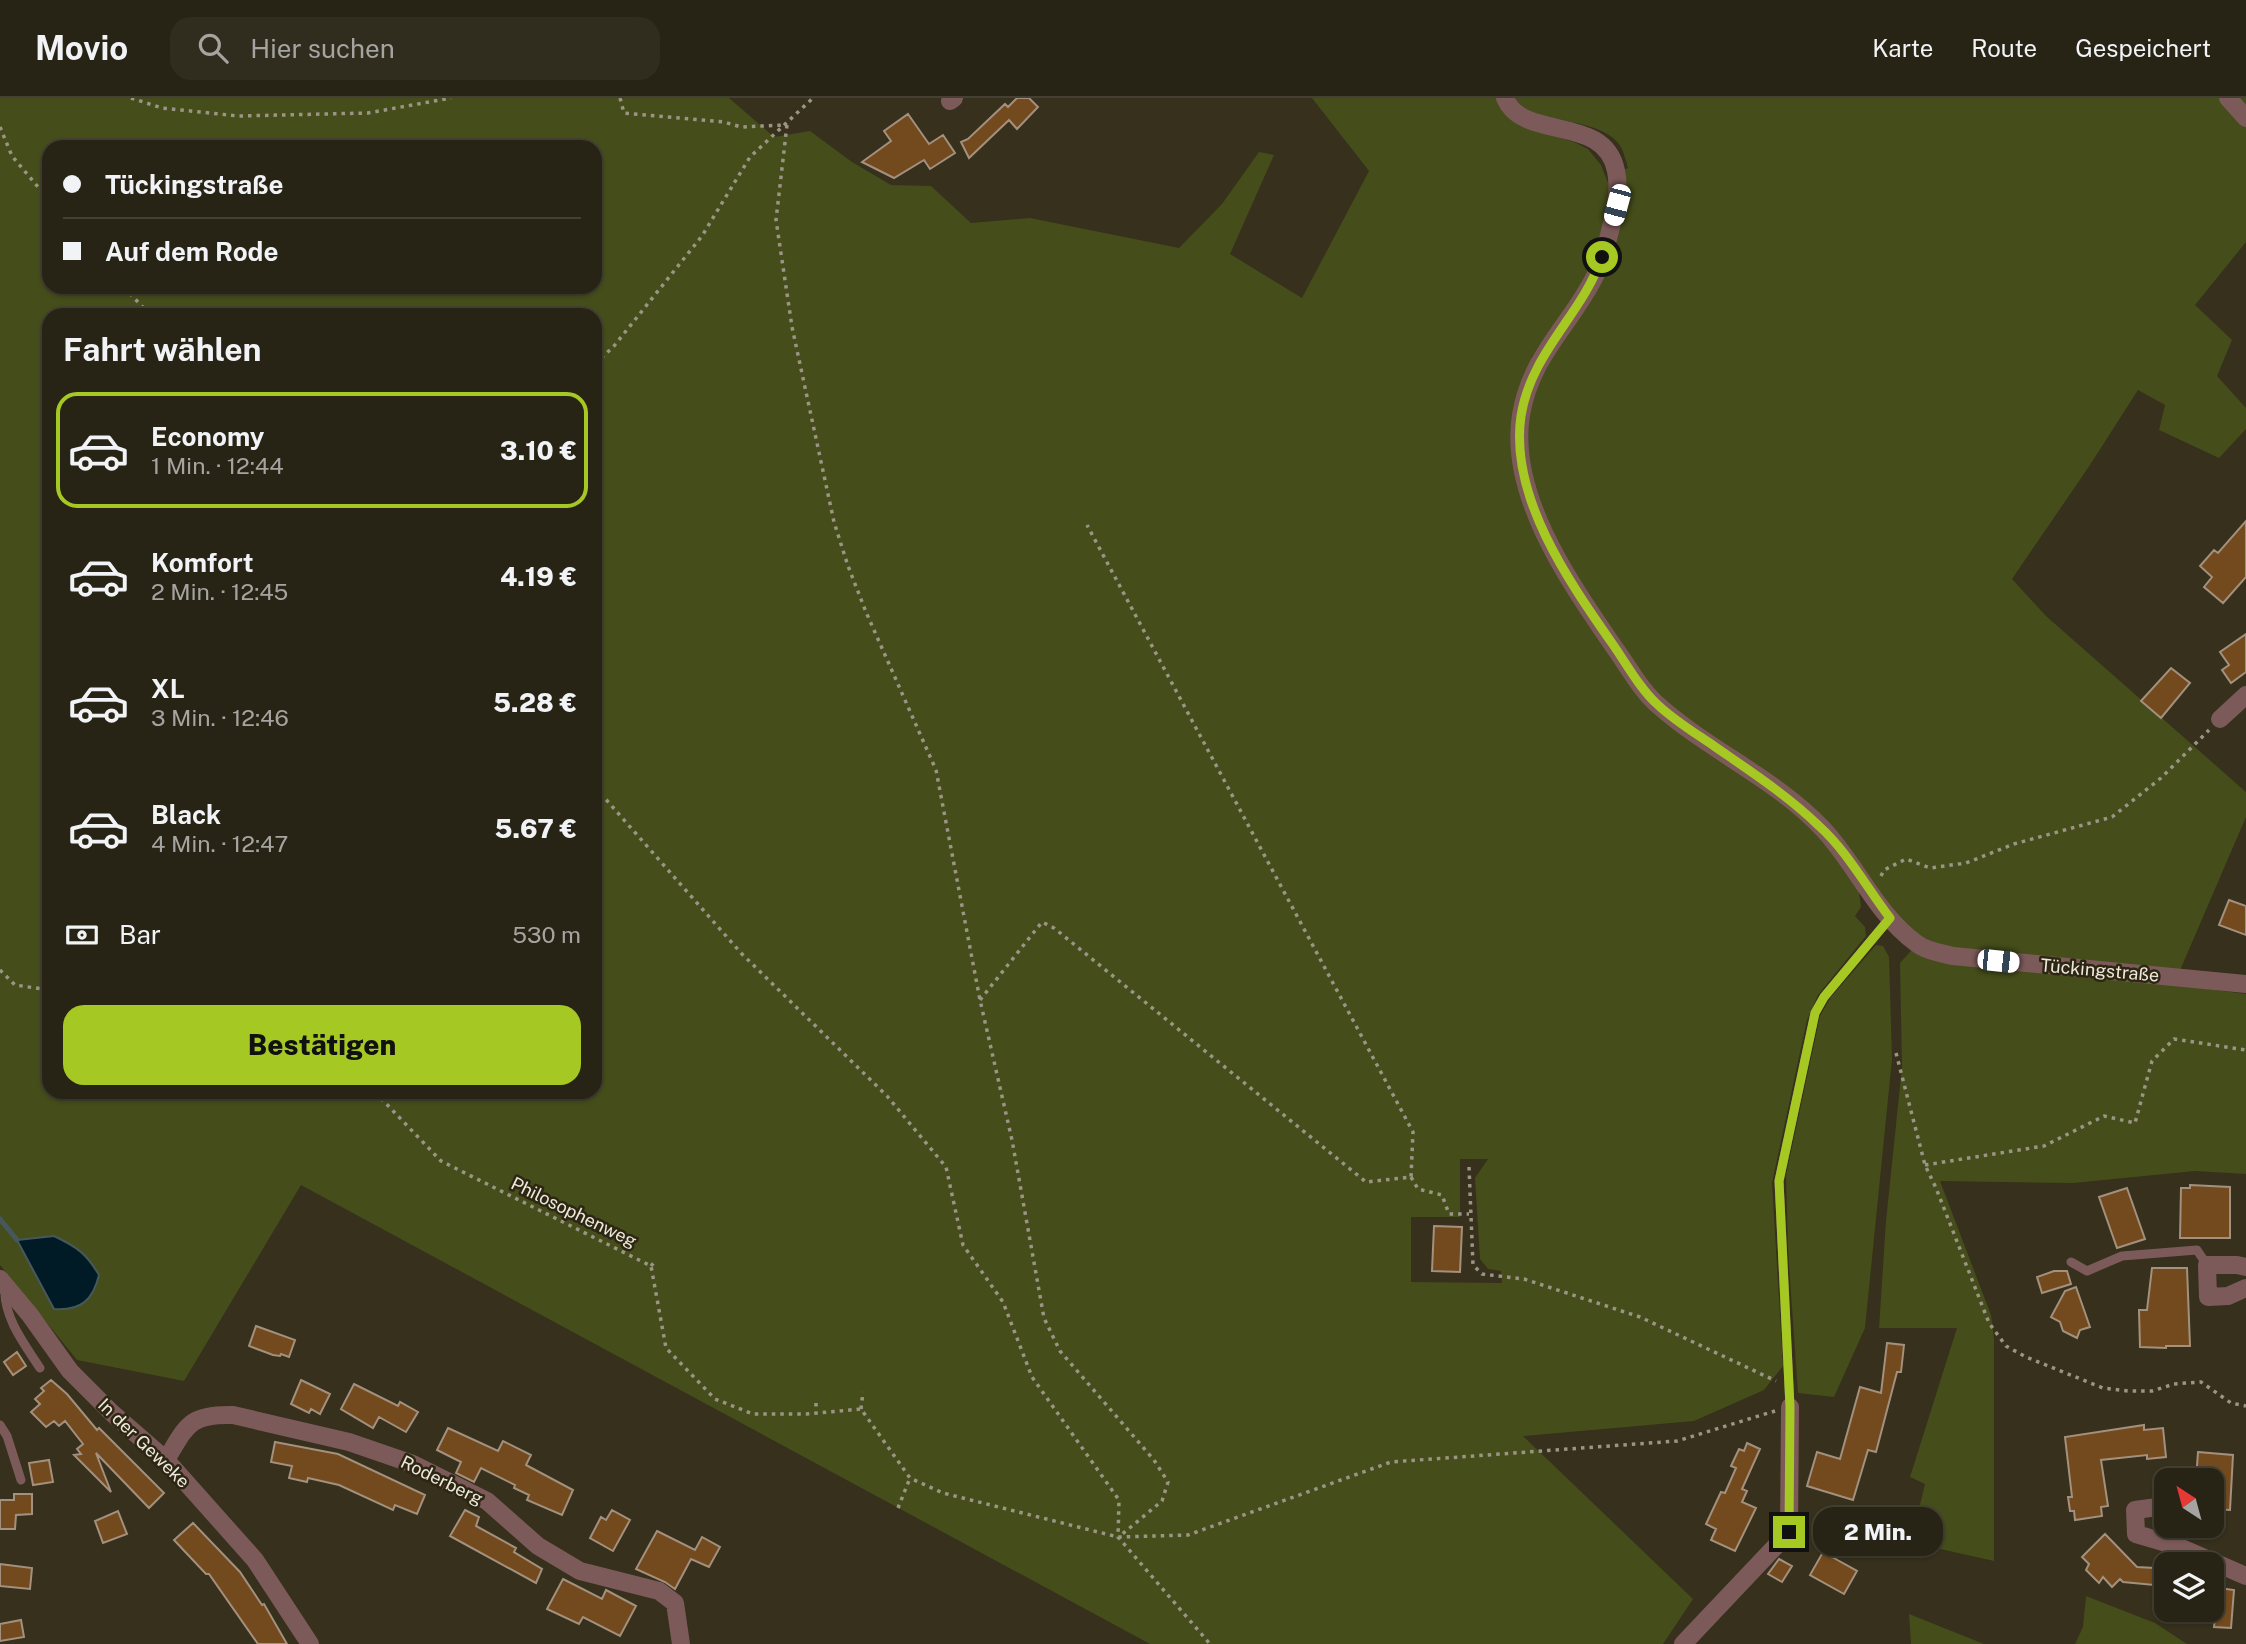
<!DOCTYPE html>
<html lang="de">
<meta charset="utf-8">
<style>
body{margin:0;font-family:"Public Sans",sans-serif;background:#302c1e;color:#f1f3f6;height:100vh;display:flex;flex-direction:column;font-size:26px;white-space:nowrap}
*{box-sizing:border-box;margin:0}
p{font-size:23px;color:#a5a4a0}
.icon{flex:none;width:38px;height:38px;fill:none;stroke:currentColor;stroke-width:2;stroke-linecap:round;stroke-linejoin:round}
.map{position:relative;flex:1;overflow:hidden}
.details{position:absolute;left:42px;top:210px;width:560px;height:791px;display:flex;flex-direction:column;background:#282415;border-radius:21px;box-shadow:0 2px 5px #0004,0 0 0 2px #444134}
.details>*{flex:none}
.top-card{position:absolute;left:42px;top:42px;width:560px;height:154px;border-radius:21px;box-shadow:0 2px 5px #0004,0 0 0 2px #444134;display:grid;align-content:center;height:154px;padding:0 21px;background:#282415}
.needle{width:46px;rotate:324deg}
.buttons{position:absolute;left:2154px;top:1370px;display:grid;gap:14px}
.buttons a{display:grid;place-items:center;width:70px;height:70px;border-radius:14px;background:#282415;box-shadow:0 2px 5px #0004,0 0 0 2px #444134;font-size:35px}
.end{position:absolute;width:32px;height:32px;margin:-16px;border:9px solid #a5c823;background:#111;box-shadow:0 0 0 4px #111}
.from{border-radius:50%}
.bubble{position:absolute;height:49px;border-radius:21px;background:#282415;box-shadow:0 2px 5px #0004,0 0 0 2px #444134;font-size:23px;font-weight:800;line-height:49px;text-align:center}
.car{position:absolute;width:21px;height:42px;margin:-21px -10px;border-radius:9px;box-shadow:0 0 5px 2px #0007;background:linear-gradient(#fff 24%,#345 0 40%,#fff 0 76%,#345 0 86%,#fff 0)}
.top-card b{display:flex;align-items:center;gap:24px;height:66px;font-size:26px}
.top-card b+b{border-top:2px solid #444134}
.top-card i{width:18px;height:18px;background:#f1f3f6}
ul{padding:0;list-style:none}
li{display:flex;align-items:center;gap:21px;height:116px;margin:0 14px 10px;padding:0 7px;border:4px solid transparent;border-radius:21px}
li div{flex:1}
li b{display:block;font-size:26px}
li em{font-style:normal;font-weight:800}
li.active{border-color:#a5c823}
li>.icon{width:63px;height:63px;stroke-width:1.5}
h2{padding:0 21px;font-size:32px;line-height:84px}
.pay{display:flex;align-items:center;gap:18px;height:77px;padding:0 21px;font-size:26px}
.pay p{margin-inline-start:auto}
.cta{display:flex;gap:14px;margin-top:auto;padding:14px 21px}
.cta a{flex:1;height:80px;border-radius:21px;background:#a5c823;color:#111;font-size:28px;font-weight:800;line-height:80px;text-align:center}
header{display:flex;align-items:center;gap:42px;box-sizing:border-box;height:98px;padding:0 35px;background:#282415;border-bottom:2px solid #444134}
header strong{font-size:33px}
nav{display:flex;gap:38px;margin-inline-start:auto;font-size:24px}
.search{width:490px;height:63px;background:#302c1e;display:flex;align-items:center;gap:18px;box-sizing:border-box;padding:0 24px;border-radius:21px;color:#a5a4a0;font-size:26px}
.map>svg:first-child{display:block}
.green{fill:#454d1b;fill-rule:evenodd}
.water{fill:#001a26;stroke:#47585d;stroke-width:2}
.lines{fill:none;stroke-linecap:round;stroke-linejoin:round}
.stream{stroke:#47585d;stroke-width:5}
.building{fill:#734a1d;stroke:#a3907e;stroke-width:2}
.path{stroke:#9a9585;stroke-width:3.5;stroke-dasharray:3.5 5;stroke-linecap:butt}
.service{stroke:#7d5a5a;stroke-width:9}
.minor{stroke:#7d5a5a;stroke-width:18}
.tertiary{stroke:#7d5a5a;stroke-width:18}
.route{stroke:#a5c823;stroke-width:9}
.labels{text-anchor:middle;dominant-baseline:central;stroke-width:5;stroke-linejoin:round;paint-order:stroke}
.street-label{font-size:18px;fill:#ece8dc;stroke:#2c2612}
</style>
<header>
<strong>Movio</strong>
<div class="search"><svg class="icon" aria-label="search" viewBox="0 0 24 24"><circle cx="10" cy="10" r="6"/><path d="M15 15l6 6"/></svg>Hier suchen</div>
<nav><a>Karte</a><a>Route</a><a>Gespeichert</a></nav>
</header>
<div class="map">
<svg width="2246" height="1546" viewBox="0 0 2246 1546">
<rect width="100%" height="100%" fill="#36301c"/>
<path class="green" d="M0 0H729L774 39 810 33 852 64 891 87 931 88 971 125 1030 120 1179 150 1222 106 1259 54 1274 57 1230 156 1302 200 1369 73 1312 0H1498L1525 29 1574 44 1588 51 1601 67 1610 90 1607 117 1592 164 1580 189 1532 259 1538 264 1596 177 1617 75 1628 70C1626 63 1624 55 1621 49 1601 16 1533 29 1515 0H2246V144L2195 207 2232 242 2217 278 2246 310V331L2219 360 2159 332 2165 307 2138 292 2090 367 2012 481 2046 518 2246 694V719L2181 870 2177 887 2246 896V1076L2195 1073 2073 1085 1940 1083 1991 1217 1994 1241V1463L1927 1448 1932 1428 1916 1423 1925 1386 1910 1379 1957 1230H1879L1886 1123 1902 969 1900 865 1917 846 1859 794 1861 809 1855 818 1865 829 1866 838 1818 897 1807 922 1772 1085 1783 1268 1764 1292 1694 1323 1523 1338 1693 1501 1663 1546H1150L301 1087 184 1283 77 1262 0 1167ZM49 49H595V189H49ZM49 217H595V994H49ZM1460 1061H1488L1475 1080 1480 1161 1488 1171 1501 1173 1502 1185 1411 1184V1119H1460Z
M1876 847 1883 848 1889 859 1892 961 1865 1230 1834 1299 1798 1295 1788 1152 1786 1077 1820 918 1831 899Z
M2086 1498 2155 1525 2187 1546H2075L2083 1529Z
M1909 1516 1984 1546H1911Z"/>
<path class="water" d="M54 1138C77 1149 86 1155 99 1177 93 1202 81 1213 54 1211L17 1142Z"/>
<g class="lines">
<path class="stream" d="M0 1121 17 1142"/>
</g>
<path class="building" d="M1017 0H1029L1038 9 1017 31 1009 22 969 60 961 44 968 41 1005 6 1008 9Z
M908 16 929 46 943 37 955 55 930 71 924 62 894 80 862 64 891 43 884 33Z
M2246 423V479L2223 505 2204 489 2212 479 2200 468 2214 452 2218 455Z
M2246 536V574L2231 585 2222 572 2229 567 2220 554Z
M2171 570 2190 585 2161 620 2141 603Z
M2229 802 2246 808V837L2219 827Z
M2190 1087 2230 1089V1140H2180L2181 1090H2190Z
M2127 1090 2145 1141 2117 1150 2099 1099Z
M1434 1128 1462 1129 1460 1174 1432 1173Z
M2152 1170H2187L2190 1248H2166V1250L2140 1249 2139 1212H2147Z
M2054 1173H2067L2071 1186 2042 1195 2037 1179Z
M2076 1189 2090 1229 2080 1232 2077 1240 2063 1233 2060 1224 2051 1219 2065 1193Z
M256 1228 295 1242 289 1259 281 1256 280 1258 273 1257 249 1248Z
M1887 1245 1904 1247 1901 1274H1897L1876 1354 1868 1352 1853 1402 1807 1388 1817 1354 1840 1361 1860 1289 1881 1295Z
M17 1254 26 1268 13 1277 4 1264Z
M51 1282 67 1296 97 1332 99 1330 164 1395 149 1410 96 1355 111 1394 74 1357 81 1356 77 1351 83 1346 65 1323 59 1328 54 1323 46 1329 31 1314 40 1306 35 1301 44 1293 41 1290Z
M301 1282 330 1296 320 1316 311 1311 309 1315 291 1306Z
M354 1286 398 1308 400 1304 418 1314 406 1334 379 1319 373 1330 341 1311Z
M2144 1327V1332L2163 1330 2166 1359 2147 1361V1357L2101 1362 2108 1408 2101 1409 2102 1418 2075 1422 2074 1413H2070L2068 1399H2072L2065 1339Z
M448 1330 498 1353 503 1343 531 1357 526 1367 573 1392 562 1417 527 1402 529 1397 514 1390 515 1387 481 1370 474 1384 456 1375 461 1364 437 1352Z
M275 1344 338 1356 425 1397 417 1416 395 1407 393 1412 339 1387 308 1380 307 1384 289 1380 292 1368 271 1364Z
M1747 1345 1760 1351 1742 1391 1747 1393 1742 1404 1756 1410 1735 1453 1711 1442 1716 1431 1706 1426 1721 1394 1725 1395 1736 1370 1731 1368 1739 1351 1744 1353Z
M2198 1354 2233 1357 2230 1412 2212 1411V1382H2196Z
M49 1362 53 1384 33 1387 29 1365Z
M14 1396H32V1416L16 1417 15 1431H0V1402H14Z
M465 1412 479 1419 476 1428 516 1450 514 1454 542 1471 536 1485 450 1438Z
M612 1412 630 1422 613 1453 590 1440 601 1419 606 1422Z
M118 1413 127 1436 103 1445 95 1423Z
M193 1425 240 1474 262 1507 264 1506 287 1546H258L209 1476H206L174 1442Z
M657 1433 695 1452 702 1439 720 1449 709 1469 691 1461 675 1491 665 1484 636 1471Z
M2105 1436 2137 1469 2155 1470 2154 1487 2123 1484 2120 1481 2112 1489 2103 1479 2099 1485 2086 1472 2089 1466 2082 1459Z
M1823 1454 1857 1473 1844 1496 1810 1477Z
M1779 1461 1792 1468 1782 1484 1768 1476Z
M0 1466 32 1470 30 1491 0 1488Z
M563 1481 602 1501 606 1492 636 1508 620 1538 583 1519 579 1526 547 1511Z
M2212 1489 2234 1492 2231 1530 2214 1529 2215 1520H2212Z
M21 1522 24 1539 0 1543V1526Z"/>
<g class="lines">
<path class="path" d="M131 0 162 10 238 18 368 15 451 0
M620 0 624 15 724 24 741 29 785 27
M787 27 776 122 792 229 834 424 848 468 866 514 936 672 980 902 1012 1042 1044 1220 1060 1253 1154 1362 1168 1384 1162 1403 1120 1438
M0 29 12 58 49 102
M124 189 150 217
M595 266 614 248 702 138 750 59 813 0
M595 689 741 855 887 998 946 1069 963 1147 1003 1204 1032 1279 1119 1402 1118 1439 1210 1546
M1881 778 1884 772 1906 761 1930 770 1966 765 2014 746 2112 719 2161 680 2209 632
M0 872 15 887 49 892
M980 902 1042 824 1054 830 1366 1084 1411 1079 1413 1034 1087 427
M1896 955 1925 1067 1936 1090 1989 1225 2006 1248 2026 1259 2103 1290 2128 1293H2152L2174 1286 2201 1284 2231 1305 2246 1308
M375 994 441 1063 651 1168 666 1250 715 1301 753 1316H806L861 1311 910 1380 943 1395 1118 1439 1188 1437 1391 1364 1677 1343 1775 1313
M1925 1067 2044 1048 2104 1018 2135 1025 2152 963 2174 941 2246 952
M1469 1069 1473 1167 1482 1176 1524 1181 1640 1219 1776 1283
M1411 1079 1418 1091 1442 1097 1449 1116H1469
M651 1168 656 1162
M816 1305V1315
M861 1311 863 1294
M898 1410 910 1380"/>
<path class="service" d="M2071 1164 2087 1173 2122 1158 2197 1152 2207 1167
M5 1190C3 1219 25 1247 40 1270
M1790 1309 1779 1083 1815 915 1824 899 1890 820
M0 1327 7 1338 21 1382"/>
<path class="minor" d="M2228 0 2246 20
M950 3 954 0
M2220 621 2246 597
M2246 1169 2237 1167H2207L2208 1199 2228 1198 2246 1190
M0 1181 30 1217 70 1273 112 1315 166 1362 255 1462 310 1546
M166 1362C187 1327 189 1316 233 1317L349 1344 413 1366 487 1403 538 1448 580 1473 659 1493 675 1505 681 1546
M2166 1414 2165 1408 2135 1412 2136 1436 2177 1448 2246 1478
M2169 1428 2177 1448
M1683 1546 1789 1434 1790 1309"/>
<path class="tertiary" d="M1505 0C1523 44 1605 15 1616 73 1620 92 1616 111 1611 129 1607 145 1603 163 1595 178 1570 228 1531 257 1521 317 1508 398 1571 486 1614 549 1628 568 1641 593 1659 608 1710 653 1776 681 1823 731 1856 766 1876 816 1916 845 1926 853 1941 855 1953 858L2246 886"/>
</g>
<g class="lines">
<path class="route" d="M1602 159C1582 217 1531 254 1521 318 1509 399 1570 485 1614 548 1627 567 1641 592 1658 607 1675 623 1695 635 1714 648 1750 673 1787 697 1819 728 1847 753 1867 790 1890 820L1824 899 1815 915 1779 1083 1790 1309 1789 1434"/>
</g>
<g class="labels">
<g class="street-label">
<text transform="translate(2100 872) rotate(5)">Tückingstraße</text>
<text transform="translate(574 1114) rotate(26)">Philosophenweg</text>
<text transform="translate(144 1345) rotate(44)">In der Geweke</text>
<text transform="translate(442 1382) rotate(26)">Roderberg</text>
</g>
</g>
</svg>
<div class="buttons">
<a><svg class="needle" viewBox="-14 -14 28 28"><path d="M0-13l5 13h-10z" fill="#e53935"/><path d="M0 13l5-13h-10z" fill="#a5a4a0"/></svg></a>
<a><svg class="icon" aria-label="layers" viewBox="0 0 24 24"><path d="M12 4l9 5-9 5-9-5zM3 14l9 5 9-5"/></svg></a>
</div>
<i class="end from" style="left:1602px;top:159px"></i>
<i class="end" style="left:1789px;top:1434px"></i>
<div class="bubble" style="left:1813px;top:1409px;width:130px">2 Min.</div>
<i class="car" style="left:1617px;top:107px;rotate:195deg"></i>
<i class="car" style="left:1998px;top:863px;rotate:96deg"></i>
<div class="top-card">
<b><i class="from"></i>Tückingstraße</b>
<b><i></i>Auf dem Rode</b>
</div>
<section class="details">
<h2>Fahrt wählen</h2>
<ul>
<li class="active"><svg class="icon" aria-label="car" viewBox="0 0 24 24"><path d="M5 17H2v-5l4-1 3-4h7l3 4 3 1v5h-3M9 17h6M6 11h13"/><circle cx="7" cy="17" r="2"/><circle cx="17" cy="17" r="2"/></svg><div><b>Economy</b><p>1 Min. · 12:44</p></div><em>3.10 €</em></li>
<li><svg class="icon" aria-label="car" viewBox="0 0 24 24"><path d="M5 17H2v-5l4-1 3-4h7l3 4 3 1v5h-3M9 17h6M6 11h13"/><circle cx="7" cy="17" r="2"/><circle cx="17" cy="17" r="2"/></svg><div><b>Komfort</b><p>2 Min. · 12:45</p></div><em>4.19 €</em></li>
<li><svg class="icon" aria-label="car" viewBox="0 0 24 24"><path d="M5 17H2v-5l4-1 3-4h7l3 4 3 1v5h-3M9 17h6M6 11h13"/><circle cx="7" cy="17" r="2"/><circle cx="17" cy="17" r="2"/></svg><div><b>XL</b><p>3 Min. · 12:46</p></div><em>5.28 €</em></li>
<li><svg class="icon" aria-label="car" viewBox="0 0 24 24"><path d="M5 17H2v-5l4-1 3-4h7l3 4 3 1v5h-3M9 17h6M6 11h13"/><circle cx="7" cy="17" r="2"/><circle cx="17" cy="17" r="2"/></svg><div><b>Black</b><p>4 Min. · 12:47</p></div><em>5.67 €</em></li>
</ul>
<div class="pay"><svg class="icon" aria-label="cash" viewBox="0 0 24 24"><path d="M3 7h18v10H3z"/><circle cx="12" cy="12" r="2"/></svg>Bar<p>530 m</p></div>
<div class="cta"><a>Bestätigen</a></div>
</section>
</div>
